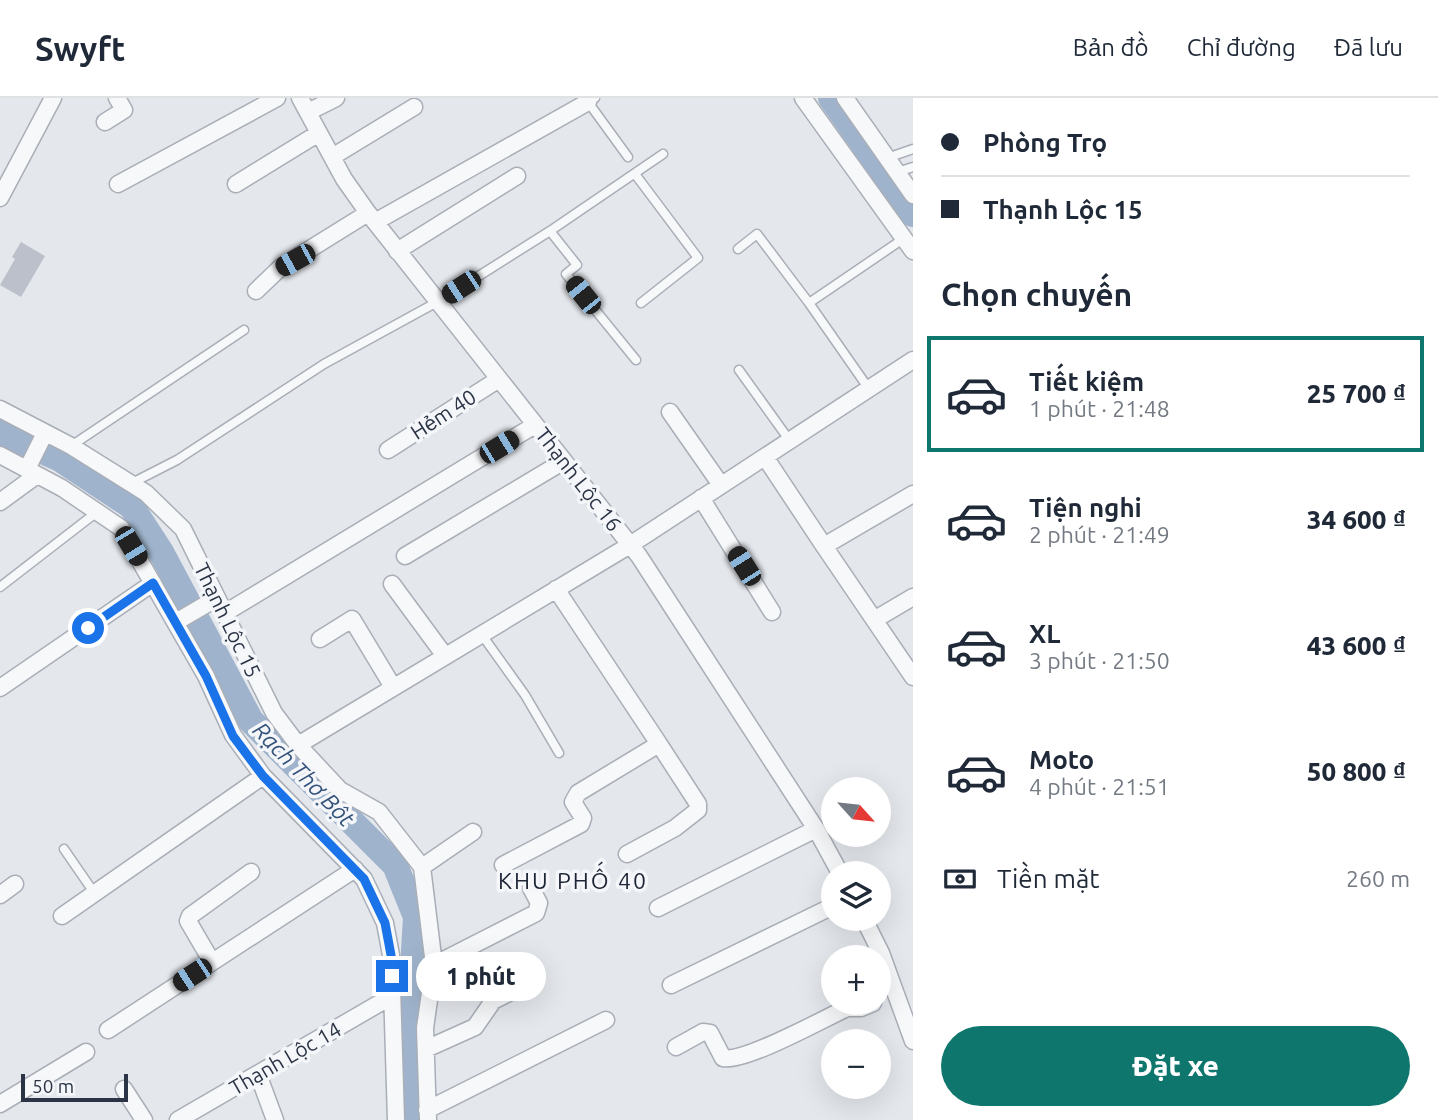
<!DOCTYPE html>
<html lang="vi">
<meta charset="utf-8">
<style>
body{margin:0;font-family:Ubuntu,sans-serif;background:#f2f2f3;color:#1f2937;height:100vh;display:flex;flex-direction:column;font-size:26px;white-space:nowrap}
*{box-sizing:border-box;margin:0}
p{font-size:23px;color:#747a83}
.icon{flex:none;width:38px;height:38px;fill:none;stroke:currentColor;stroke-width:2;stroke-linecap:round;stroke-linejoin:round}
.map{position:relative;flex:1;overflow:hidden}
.sheet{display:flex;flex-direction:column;background:#fff;width:525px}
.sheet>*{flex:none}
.banner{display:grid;align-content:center;height:154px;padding:0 28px;background:#fff}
.needle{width:46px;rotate:117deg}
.buttons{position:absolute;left:821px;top:679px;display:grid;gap:14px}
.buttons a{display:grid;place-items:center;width:70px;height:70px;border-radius:50%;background:#fff;box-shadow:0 7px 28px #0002;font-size:35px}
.scale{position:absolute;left:21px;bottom:18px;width:107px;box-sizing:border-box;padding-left:7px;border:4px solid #2b3445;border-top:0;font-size:19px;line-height:24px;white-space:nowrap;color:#2b3445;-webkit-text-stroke:5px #f4f6f9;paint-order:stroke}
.end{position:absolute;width:32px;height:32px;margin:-16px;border:9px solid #1a73e8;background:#fff;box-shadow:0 0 0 4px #fff}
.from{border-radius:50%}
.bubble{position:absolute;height:49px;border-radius:24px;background:#fff;box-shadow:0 7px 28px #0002;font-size:23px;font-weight:800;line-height:49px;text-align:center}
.car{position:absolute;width:21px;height:42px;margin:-21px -10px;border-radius:9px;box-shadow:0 0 5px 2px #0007;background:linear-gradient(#222 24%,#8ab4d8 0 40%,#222 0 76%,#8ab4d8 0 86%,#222 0)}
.banner b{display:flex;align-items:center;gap:24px;height:66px;font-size:26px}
.banner b+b{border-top:2px solid #e0e1e3}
.banner i{width:18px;height:18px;background:#1f2937}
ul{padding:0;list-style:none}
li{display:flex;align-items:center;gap:21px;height:116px;margin:0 14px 10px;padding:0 14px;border:4px solid transparent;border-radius:0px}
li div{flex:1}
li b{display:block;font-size:26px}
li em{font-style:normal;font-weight:800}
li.selected{border-color:#0f766e}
li>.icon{width:63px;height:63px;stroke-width:1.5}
h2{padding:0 28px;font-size:32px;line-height:84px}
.pay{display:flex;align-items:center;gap:18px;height:77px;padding:0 28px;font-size:26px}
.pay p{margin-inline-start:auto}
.action{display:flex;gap:14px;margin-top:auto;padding:14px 28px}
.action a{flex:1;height:80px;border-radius:42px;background:#0f766e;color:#fff;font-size:28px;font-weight:800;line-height:80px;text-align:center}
header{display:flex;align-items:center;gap:42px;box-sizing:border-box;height:98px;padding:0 35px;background:#fff;border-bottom:2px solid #e0e1e3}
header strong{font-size:33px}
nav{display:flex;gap:38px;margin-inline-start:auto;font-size:24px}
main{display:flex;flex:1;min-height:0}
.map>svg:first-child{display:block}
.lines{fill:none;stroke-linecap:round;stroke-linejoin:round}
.river{stroke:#9fb4cc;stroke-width:26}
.building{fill:#bbc0ca}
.service-casing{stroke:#a9aeb7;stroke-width:11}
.minor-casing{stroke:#a9aeb7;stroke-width:19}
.service{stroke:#f7f8fa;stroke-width:8}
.minor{stroke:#f7f8fa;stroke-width:16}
.route{stroke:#1a73e8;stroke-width:9}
.labels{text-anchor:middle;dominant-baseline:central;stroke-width:7;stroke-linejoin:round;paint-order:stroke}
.street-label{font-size:21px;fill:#2b3445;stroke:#f4f6f9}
.water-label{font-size:23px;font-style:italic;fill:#34527a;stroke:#f4f6f9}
.neighbourhood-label{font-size:23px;letter-spacing:2px;fill:#1d2536;stroke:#f4f6f9}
</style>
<header>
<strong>Swyft</strong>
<nav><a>Bản đồ</a><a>Chỉ đường</a><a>Đã lưu</a></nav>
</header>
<main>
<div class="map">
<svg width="913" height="1022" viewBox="0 0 913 1022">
<rect width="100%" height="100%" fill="#e4e7ec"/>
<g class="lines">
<path class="river" d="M831 0 913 116
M0 334 60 361 131 408 161 454 251 623 395 767 416 819 412 887 416 1022"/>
</g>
<path class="building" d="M21 144 45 158 21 199 0 187 15 161 12 159Z"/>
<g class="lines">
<g class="service-casing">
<path id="service" d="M595 0 588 4 628 59
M887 60 913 51
M897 74 913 69
M635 76 698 160 641 205
M550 133 577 167 566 176 636 262
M738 151 757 136 809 205 869 291
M809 205 903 141
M739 272 790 343
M71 348 244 232
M132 385 177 362 324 266 439 203 550 133 663 56
M0 489 97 414
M482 537 525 597 559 655
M64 751 95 796"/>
</g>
<g class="minor-casing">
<path id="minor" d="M300 0 344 81 368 115 639 458 816 731 840 775
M803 0 913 153
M845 0 913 97
M308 14 336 0
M105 24 124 12 117 0
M332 59 414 9
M118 86 277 0
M236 86 319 35
M0 100 53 0
M375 124 588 4
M397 153 517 78
M256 193 281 169 368 115
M0 311 71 348 146 395 183 431 274 615 298 647 340 692 379 714 422 769 434 867 425 930 428 1022
M670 314 721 387
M388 352 499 281
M0 357 62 390 121 430 206 578 233 637 263 678 364 781 385 825 391 857 396 1022
M765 359 824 448
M27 371 45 335
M913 396 824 448 913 579
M701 400 772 514
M0 404 37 377
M405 458 564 363
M392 486 445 558
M225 515 535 327
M874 522 913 499
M176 524 217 500
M320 541 352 521 393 589
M0 590 153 485
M298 647 630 447 913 262
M627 756 675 730 698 712V706L659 646
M503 767 581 726 583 720 573 704 578 695 659 646 556 491
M422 769 473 734
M0 797 15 786
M658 810 816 731
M62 818 263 678
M864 821 881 855 913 943
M212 864 188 823 190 818 251 774
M434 867 536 815 539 805 531 790
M671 887 833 808
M108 932 355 771
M676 949 703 934 710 935 723 960C744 965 823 921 847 910H861L873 905
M426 951 475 929 493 903 524 887
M258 976 275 1022
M124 991 144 1022
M0 1006 86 954
M427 1012 606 922
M178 1022 392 898"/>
</g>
<use href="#service" class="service"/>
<use href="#minor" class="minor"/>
</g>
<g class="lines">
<path class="route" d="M88 530 153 485 206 578 233 638 263 678 364 781 385 825 391 857 392 878"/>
</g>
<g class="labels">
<g class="street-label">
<text transform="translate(443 316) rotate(-33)">Hẻm 40</text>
<text transform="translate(579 381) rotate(52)">Thạnh Lộc 16</text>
<text transform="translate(228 522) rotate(64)">Thạnh Lộc 15</text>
<text transform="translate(285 960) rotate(-30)">Thạnh Lộc 14</text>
</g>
<g class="water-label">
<text transform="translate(304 676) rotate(46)">Rạch Thợ Bột</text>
</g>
<g class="neighbourhood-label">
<text x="573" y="782">KHU PHỐ 40</text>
</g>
</g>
</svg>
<div class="buttons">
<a><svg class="needle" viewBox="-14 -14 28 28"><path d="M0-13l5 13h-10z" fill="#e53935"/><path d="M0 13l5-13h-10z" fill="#747a83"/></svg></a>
<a><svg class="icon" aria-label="layers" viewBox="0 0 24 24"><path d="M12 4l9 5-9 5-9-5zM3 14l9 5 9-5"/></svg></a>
<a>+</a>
<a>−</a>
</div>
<div class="scale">50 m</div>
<i class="end from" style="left:88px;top:530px"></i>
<i class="end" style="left:392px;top:878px"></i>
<div class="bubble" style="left:416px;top:854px;width:130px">1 phút</div>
<i class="car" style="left:295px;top:162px;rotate:241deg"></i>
<i class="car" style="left:461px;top:189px;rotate:237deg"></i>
<i class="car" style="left:583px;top:197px;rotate:321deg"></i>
<i class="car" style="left:499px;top:349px;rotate:59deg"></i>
<i class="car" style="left:131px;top:448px;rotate:149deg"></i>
<i class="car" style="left:744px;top:468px;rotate:328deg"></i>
<i class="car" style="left:192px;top:877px;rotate:237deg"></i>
</div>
<section class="sheet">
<div class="banner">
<b><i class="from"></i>Phòng Trọ</b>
<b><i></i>Thạnh Lộc 15</b>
</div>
<h2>Chọn chuyến</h2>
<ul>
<li class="selected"><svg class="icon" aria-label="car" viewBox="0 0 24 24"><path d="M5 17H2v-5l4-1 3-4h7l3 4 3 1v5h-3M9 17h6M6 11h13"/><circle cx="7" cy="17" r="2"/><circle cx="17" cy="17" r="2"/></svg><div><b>Tiết kiệm</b><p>1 phút · 21:48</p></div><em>25 700 ₫</em></li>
<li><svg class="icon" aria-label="car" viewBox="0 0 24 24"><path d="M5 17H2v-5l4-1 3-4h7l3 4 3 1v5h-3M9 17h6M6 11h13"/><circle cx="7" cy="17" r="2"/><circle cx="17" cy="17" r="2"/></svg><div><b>Tiện nghi</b><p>2 phút · 21:49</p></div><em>34 600 ₫</em></li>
<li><svg class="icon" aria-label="car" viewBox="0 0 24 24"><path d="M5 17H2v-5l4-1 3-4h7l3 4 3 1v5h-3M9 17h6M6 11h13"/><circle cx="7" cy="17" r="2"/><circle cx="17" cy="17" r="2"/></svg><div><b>XL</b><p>3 phút · 21:50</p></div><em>43 600 ₫</em></li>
<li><svg class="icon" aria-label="car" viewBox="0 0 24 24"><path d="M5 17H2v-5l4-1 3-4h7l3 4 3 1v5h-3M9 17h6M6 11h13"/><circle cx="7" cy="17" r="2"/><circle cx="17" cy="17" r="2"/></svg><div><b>Moto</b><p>4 phút · 21:51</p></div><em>50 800 ₫</em></li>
</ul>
<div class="pay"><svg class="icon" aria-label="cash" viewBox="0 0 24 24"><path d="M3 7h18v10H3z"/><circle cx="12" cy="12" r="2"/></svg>Tiền mặt<p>260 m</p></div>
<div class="action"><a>Đặt xe</a></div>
</section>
</main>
